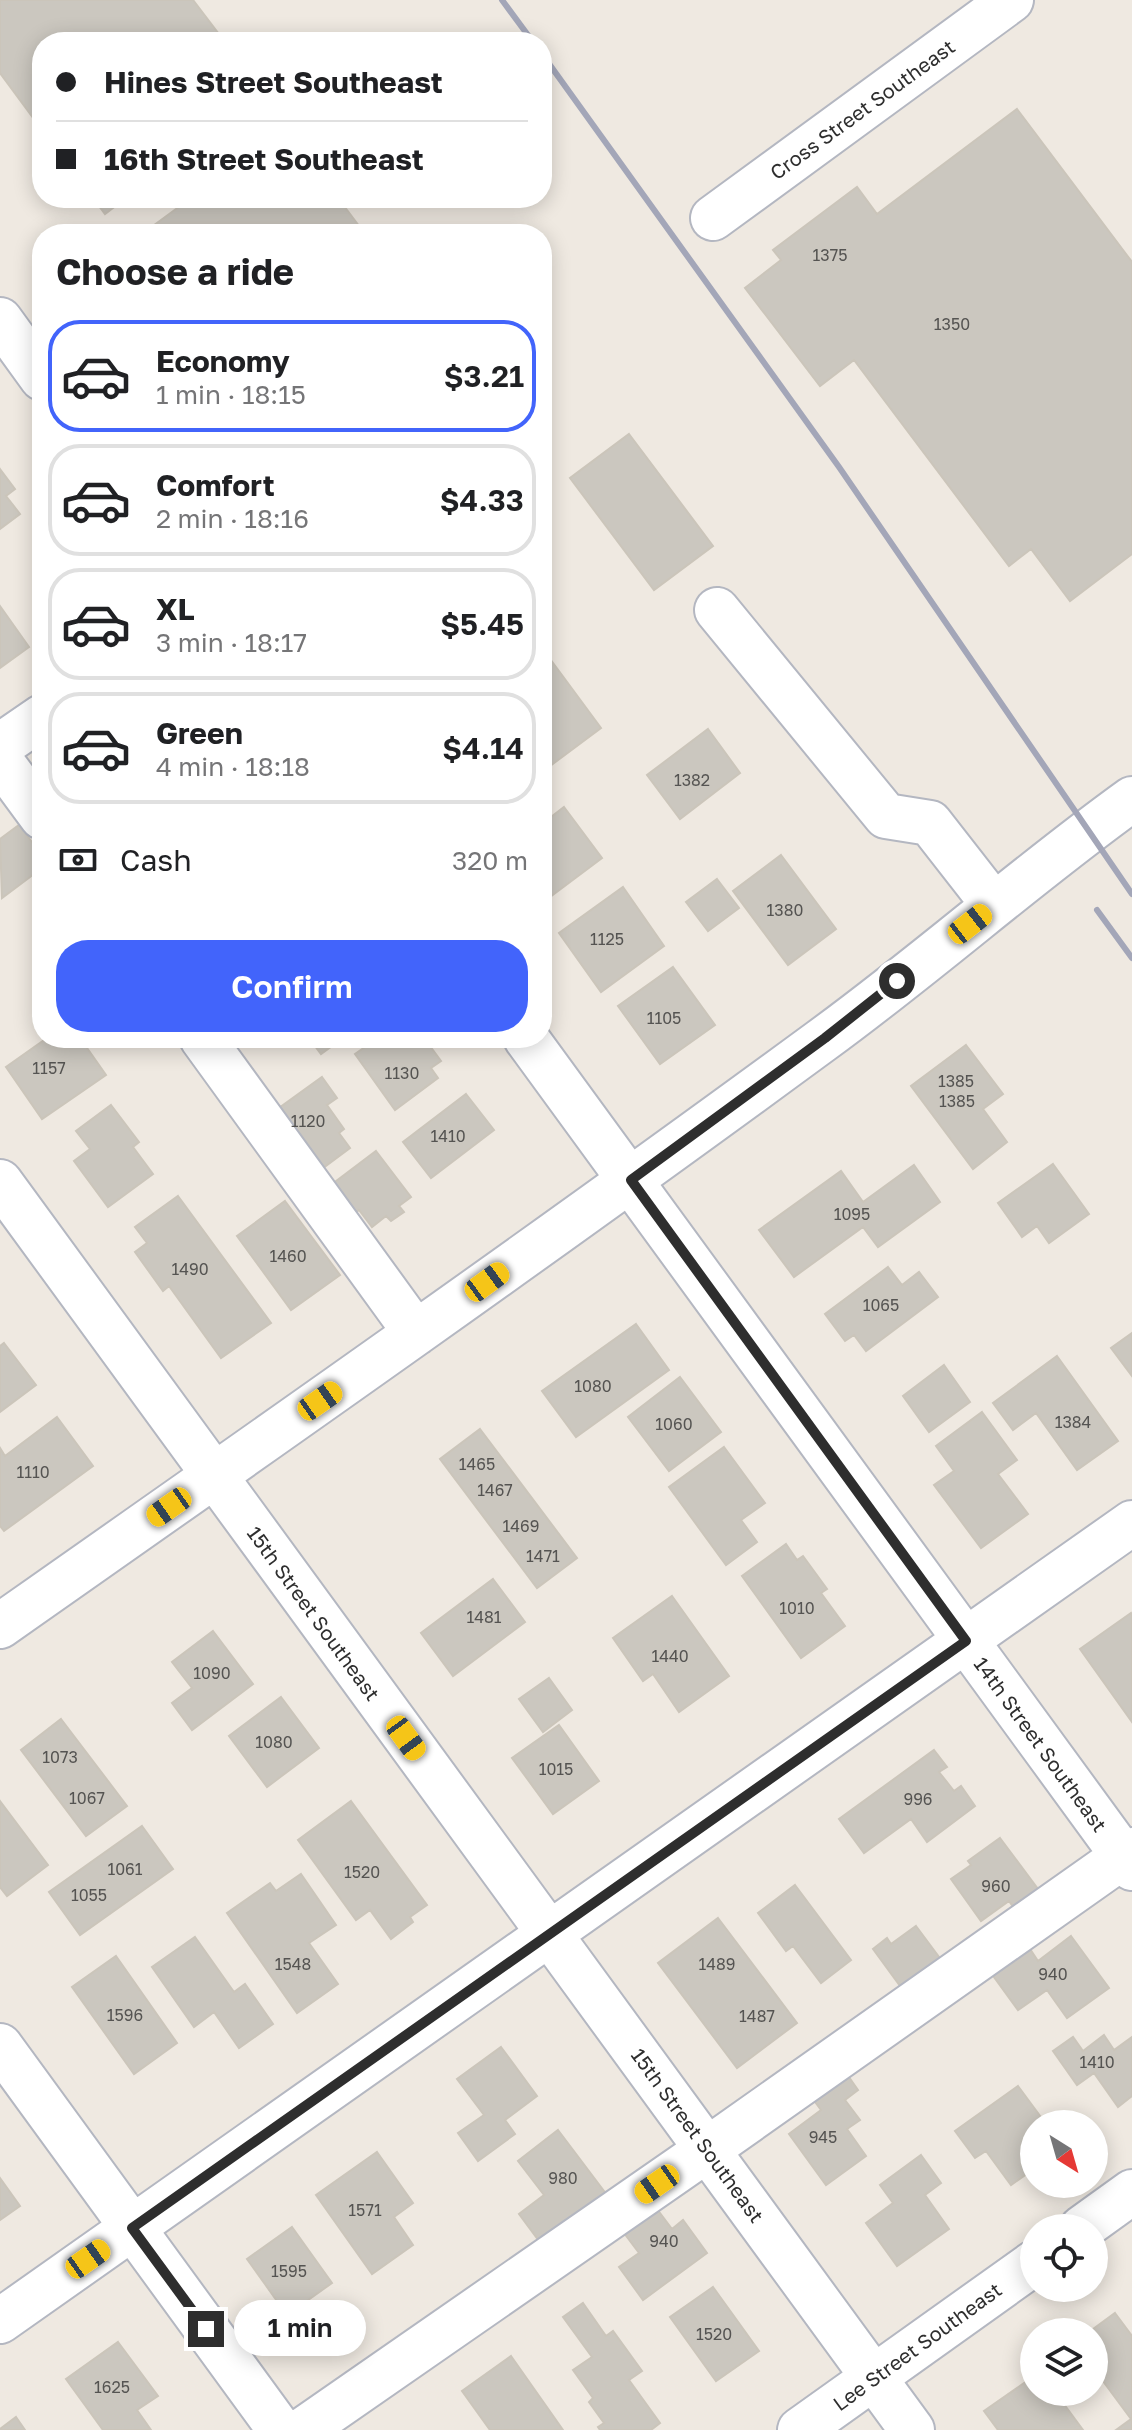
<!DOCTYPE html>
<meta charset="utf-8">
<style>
body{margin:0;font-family:"Golos Text",sans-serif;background:#f2f2f2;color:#202124;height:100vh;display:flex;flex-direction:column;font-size:30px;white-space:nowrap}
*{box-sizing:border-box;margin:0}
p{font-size:26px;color:#757577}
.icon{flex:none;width:44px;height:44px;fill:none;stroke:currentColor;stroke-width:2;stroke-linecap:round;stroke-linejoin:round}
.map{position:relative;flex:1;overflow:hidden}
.panel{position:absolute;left:32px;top:224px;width:520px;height:824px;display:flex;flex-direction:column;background:#fff;border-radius:32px;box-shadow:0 4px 20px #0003}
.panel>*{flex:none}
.hud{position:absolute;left:32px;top:32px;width:520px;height:176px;border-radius:32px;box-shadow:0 4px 20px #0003;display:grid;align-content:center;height:176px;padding:0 24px;background:#fff}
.needle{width:52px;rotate:143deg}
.buttons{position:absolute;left:1020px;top:2110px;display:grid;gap:16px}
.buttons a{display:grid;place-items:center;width:88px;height:88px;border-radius:50%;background:#fff;box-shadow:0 4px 20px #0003;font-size:40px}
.end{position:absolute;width:36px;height:36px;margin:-18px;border:10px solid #2e2e2e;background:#fff;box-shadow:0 0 0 4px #fff}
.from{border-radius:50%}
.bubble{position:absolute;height:56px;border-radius:28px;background:#fff;box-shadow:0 4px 20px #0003;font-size:26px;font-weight:600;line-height:56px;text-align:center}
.car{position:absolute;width:24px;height:48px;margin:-24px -12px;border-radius:10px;box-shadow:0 0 6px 2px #0007;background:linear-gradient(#f5c518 24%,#345 0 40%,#f5c518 0 76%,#345 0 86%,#f5c518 0)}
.hud b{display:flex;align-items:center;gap:28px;height:76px;font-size:30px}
.hud b+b{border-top:2px solid #e0e0e0}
.hud i{width:20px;height:20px;background:#202124}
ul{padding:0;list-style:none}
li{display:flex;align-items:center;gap:24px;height:112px;margin:0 16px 12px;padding:0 8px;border:4px solid #e0e0e0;border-radius:32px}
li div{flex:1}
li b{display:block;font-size:30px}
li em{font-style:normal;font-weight:600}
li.active{border-color:#4264fb}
li>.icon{width:72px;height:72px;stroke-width:1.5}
h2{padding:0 24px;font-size:36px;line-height:96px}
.pay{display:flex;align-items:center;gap:20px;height:88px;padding:0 24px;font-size:30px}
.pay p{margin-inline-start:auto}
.action{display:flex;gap:16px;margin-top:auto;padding:16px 24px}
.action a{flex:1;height:92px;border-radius:32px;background:#4264fb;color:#fff;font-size:32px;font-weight:600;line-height:92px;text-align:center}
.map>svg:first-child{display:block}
.building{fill:#cbc7bf;stroke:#cbc5ba;stroke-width:2}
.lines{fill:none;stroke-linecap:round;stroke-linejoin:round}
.minor-casing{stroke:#b4b7c1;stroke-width:48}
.minor{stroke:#fff;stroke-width:44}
.rail{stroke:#a3a6b8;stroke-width:6}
.route{stroke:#2e2e2e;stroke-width:10}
.labels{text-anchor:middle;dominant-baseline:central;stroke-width:7;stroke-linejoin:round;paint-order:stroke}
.number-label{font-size:16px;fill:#555452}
.street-label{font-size:20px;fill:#2e2e2e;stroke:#fff}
</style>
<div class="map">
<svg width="1132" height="2430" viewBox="0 0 1132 2430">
<rect width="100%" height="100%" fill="#efe9e1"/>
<path class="building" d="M0 0H193L225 42H42V130L0 73Z
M1017 109 1132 262V554L1070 601 1031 549 1009 566 854 360 820 386 745 288 781 260 773 250 857 187 877 214Z
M93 198H126L105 214Z
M191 198H338L365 234H142Z
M629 434 713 546 654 590 570 478Z
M0 469 15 489 6 496 20 514 0 529Z
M0 606 29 647 0 668Z
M542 648 601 728 542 772Z
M708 729 740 773 680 819 647 775Z
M564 807 602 858 542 903V824Z
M19 825 42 855V868L2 898 0 839Z
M781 855 836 929 788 965 733 891Z
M717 879 739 908 708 931 686 902Z
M623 887 664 946 601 992 559 933Z
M673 967 715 1025 660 1064 618 1006Z
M47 1038H80L106 1075 42 1119 6 1067Z
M309 1038H343L321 1054Z
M378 1038H424L441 1061 431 1068 438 1078 395 1110 355 1054Z
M966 1045 1003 1094 983 1109 1007 1142 973 1169 911 1086Z
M322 1077 337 1098 327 1105 344 1129 339 1133 350 1148 315 1174 272 1113Z
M466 1094 494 1130 431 1178 403 1142Z
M111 1105 139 1142 133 1147 153 1174 108 1207 74 1161 90 1149 76 1131Z
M376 1151 411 1197 399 1206 404 1212 391 1221 386 1216 372 1227 359 1210 345 1221 323 1191Z
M1053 1164 1089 1214 1049 1243 1037 1226 1022 1237 998 1203Z
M914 1165 940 1202 878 1247 863 1227 794 1277 759 1230 841 1171 863 1202Z
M178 1196 271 1323 221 1358 169 1286 163 1291 135 1252 147 1243 135 1227Z
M285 1201 340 1275 291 1310 237 1236Z
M888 1267 902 1285 919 1272 938 1297 866 1351 854 1335 845 1341 825 1314Z
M636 1324 669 1370 576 1437 542 1391Z
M1132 1333V1376L1111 1348Z
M4 1343 36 1385 0 1412V1346Z
M1057 1356 1118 1441 1077 1470 1036 1413 1013 1430 993 1403Z
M944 1365 970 1402 929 1432 903 1396Z
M680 1377 721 1432 669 1471 628 1417Z
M982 1412 1017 1460 998 1474 1028 1514 981 1548 934 1485 954 1471 936 1446Z
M57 1417 93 1466 4 1531 0 1526V1448L5 1456Z
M480 1429 577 1558 537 1588 440 1459Z
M724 1447 765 1503 741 1520 757 1542 726 1565 669 1487Z
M786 1544 797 1560 803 1556 827 1589 821 1593 845 1626 801 1658 742 1576Z
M493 1579 525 1622 453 1676 421 1633Z
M672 1596 729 1676 679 1712 653 1674 643 1681 613 1638Z
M1131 1613 1132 1615V1722L1080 1649Z
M213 1631 253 1684 192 1730 172 1703 192 1688 172 1662Z
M549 1678 572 1710 543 1732 519 1699Z
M281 1697 319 1748 267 1787 229 1736Z
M61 1719 127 1806 86 1836 21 1750Z
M559 1725 599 1781 553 1814 512 1758Z
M934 1750 947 1767 939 1772 954 1791 961 1786 975 1806 927 1842 911 1819 864 1853 839 1819Z
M0 1801 48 1865 7 1896 0 1887Z
M351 1801 427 1905 410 1917 413 1922 391 1939 370 1910 356 1920 298 1840Z
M142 1826 173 1869 80 1935 49 1892Z
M1000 1838 1041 1893 1016 1911 1009 1901 981 1921 951 1879 971 1865 968 1861Z
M301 1874 336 1925 309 1943 338 1984 297 2013 227 1913 270 1883 276 1891Z
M795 1885 851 1960 821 1983 793 1946 786 1951 758 1913Z
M718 1918 797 2023 737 2068 658 1963Z
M916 1926 945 1965 906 1994 873 1949 887 1938 891 1944Z
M1071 1936 1109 1988 1067 2018 1047 1990 1018 2010 991 1973 1028 1946 1038 1961Z
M195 1937 234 1992 245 1984 273 2024 239 2048 214 2012 194 2027 152 1967Z
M116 1956 177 2043 134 2074 72 1987Z
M1104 2035 1114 2050 1132 2037V2096L1118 2107 1094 2073 1077 2085 1053 2051 1073 2037 1083 2051Z
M501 2047 537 2096 505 2120 515 2134 478 2161 458 2133 484 2115 457 2079Z
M844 2070 858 2090 845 2100 860 2120 847 2129 866 2156 826 2185 789 2134 821 2110 810 2095Z
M1018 2086 1046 2124H1034V2169L1011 2185 986 2151 975 2158 955 2131Z
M558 2130 607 2195 542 2245 519 2214 544 2195 518 2161Z
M377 2152 413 2203 394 2217 413 2245 372 2274 316 2195Z
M921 2155 941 2183 925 2195 949 2229 897 2266 866 2223 893 2203 880 2185Z
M0 2178 20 2206 0 2220Z
M654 2205 672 2229 683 2220 707 2253 643 2300 619 2267 639 2253 621 2229Z
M292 2227 332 2283 287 2315 247 2259Z
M713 2287 759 2351 716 2381 670 2317Z
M583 2303 606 2336 613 2331 642 2371 629 2380 660 2423 651 2430H600L598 2427 604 2423 589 2402 593 2398 573 2370 592 2357 563 2317Z
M1115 2313 1132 2336V2430H1116L1131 2419 1094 2369V2332H1089Z
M118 2342 158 2396 137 2410 151 2430H103L66 2379Z
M511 2356 563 2430H490L462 2391Z
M1034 2376V2392H1055L1083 2430H998L984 2411Z
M16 2417 25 2430H0V2429Z"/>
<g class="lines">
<g class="minor-casing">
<path id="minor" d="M713 218 1011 0
M0 320 42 378
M717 610 886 816 930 823 994 905
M0 746 42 717
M0 760 42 817
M202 1038 416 1333
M526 1038 1132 1868
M0 1182 912 2430
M0 1626C275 1433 550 1240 821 1041 927 964 1025 876 1132 799
M0 2046 280 2430
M1082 2228 1132 2192
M0 2321 1132 1523
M303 2430 708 2149 1132 1850
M800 2430 1034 2263"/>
</g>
<use href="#minor" class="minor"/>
<path class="rail" d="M502 0 533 42
M542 54 839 467 1132 894
M1097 910 1132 958"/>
</g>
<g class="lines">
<path class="route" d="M206 2329 132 2228 966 1641 631 1180 825 1038 897 981"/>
</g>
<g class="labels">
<g class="number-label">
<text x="830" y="255">1375</text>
<text x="952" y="324">1350</text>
<text x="692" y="780">1382</text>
<text x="785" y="910">1380</text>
<text x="607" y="939">1125</text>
<text x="664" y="1018">1105</text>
<text x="49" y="1068">1157</text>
<text x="402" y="1073">1130</text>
<text x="956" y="1081">1385</text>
<text x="957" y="1101">1385</text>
<text x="308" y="1121">1120</text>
<text x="448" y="1136">1410</text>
<text x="852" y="1214">1095</text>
<text x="288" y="1256">1460</text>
<text x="190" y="1269">1490</text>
<text x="881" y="1305">1065</text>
<text x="593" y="1386">1080</text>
<text x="1073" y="1422">1384</text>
<text x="674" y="1424">1060</text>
<text x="477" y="1464">1465</text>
<text x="33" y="1472">1110</text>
<text x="495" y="1490">1467</text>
<text x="521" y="1526">1469</text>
<text x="543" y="1556">1471</text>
<text x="797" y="1608">1010</text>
<text x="484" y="1617">1481</text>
<text x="670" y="1656">1440</text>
<text x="212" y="1673">1090</text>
<text x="274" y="1742">1080</text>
<text x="60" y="1757">1073</text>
<text x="556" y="1769">1015</text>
<text x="87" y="1798">1067</text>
<text x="918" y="1799">996</text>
<text x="125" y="1869">1061</text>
<text x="362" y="1872">1520</text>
<text x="996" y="1886">960</text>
<text x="89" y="1895">1055</text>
<text x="293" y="1964">1548</text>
<text x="717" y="1964">1489</text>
<text x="1053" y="1974">940</text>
<text x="125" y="2015">1596</text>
<text x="757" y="2016">1487</text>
<text x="1097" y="2062">1410</text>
<text x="823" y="2137">945</text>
<text x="563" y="2178">980</text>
<text x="365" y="2210">1571</text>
<text x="664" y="2241">940</text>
<text x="289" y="2271">1595</text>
<text x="714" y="2334">1520</text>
<text x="112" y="2387">1625</text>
</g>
<g class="street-label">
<text transform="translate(862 109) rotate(-36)">Cross Street Southeast</text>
<text transform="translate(314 1613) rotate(54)">15th Street Southeast</text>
<text transform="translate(1041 1744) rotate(54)">14th Street Southeast</text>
<text transform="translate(698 2135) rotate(54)">15th Street Southeast</text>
<text transform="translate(917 2346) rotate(-36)">Lee Street Southeast</text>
</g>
</g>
</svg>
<div class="buttons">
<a><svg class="needle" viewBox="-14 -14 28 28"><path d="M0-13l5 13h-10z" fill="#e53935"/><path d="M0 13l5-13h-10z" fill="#757577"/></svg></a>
<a><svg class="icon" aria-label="locate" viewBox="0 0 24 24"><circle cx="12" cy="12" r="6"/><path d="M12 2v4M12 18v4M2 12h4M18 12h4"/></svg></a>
<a><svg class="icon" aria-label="layers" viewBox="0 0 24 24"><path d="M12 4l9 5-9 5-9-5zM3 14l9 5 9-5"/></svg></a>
</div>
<i class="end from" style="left:897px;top:981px"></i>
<i class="end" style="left:206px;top:2329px"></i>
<div class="bubble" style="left:234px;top:2300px;width:132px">1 min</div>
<i class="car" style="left:970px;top:924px;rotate:52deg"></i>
<i class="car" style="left:487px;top:1282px;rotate:54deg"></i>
<i class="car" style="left:320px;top:1401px;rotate:55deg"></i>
<i class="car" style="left:169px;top:1507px;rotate:235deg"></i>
<i class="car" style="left:406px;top:1738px;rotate:144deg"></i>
<i class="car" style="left:657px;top:2184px;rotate:235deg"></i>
<i class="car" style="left:88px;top:2259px;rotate:55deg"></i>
<div class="hud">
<b><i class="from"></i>Hines Street Southeast</b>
<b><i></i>16th Street Southeast</b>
</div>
<section class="panel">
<h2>Choose a ride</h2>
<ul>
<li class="active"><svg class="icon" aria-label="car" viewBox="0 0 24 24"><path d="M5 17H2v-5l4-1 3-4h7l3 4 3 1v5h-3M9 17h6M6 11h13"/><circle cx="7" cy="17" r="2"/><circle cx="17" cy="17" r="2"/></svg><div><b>Economy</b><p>1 min · 18:15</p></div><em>$3.21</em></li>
<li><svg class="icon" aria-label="car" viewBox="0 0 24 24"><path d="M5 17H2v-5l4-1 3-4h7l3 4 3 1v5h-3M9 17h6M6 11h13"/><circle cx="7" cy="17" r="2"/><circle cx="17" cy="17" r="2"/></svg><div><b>Comfort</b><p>2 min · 18:16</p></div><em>$4.33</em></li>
<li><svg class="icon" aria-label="car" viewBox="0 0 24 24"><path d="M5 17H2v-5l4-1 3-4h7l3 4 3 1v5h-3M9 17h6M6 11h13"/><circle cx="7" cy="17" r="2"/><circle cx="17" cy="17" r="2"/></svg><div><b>XL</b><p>3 min · 18:17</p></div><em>$5.45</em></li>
<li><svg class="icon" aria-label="car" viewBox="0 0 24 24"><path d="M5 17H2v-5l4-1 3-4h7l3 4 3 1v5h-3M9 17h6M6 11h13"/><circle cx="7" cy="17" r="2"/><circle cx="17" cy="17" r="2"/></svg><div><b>Green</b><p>4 min · 18:18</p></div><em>$4.14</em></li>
</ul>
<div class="pay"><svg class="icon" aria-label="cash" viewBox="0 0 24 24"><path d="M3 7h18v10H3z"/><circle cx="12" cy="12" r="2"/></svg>Cash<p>320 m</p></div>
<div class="action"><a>Confirm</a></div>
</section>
</div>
